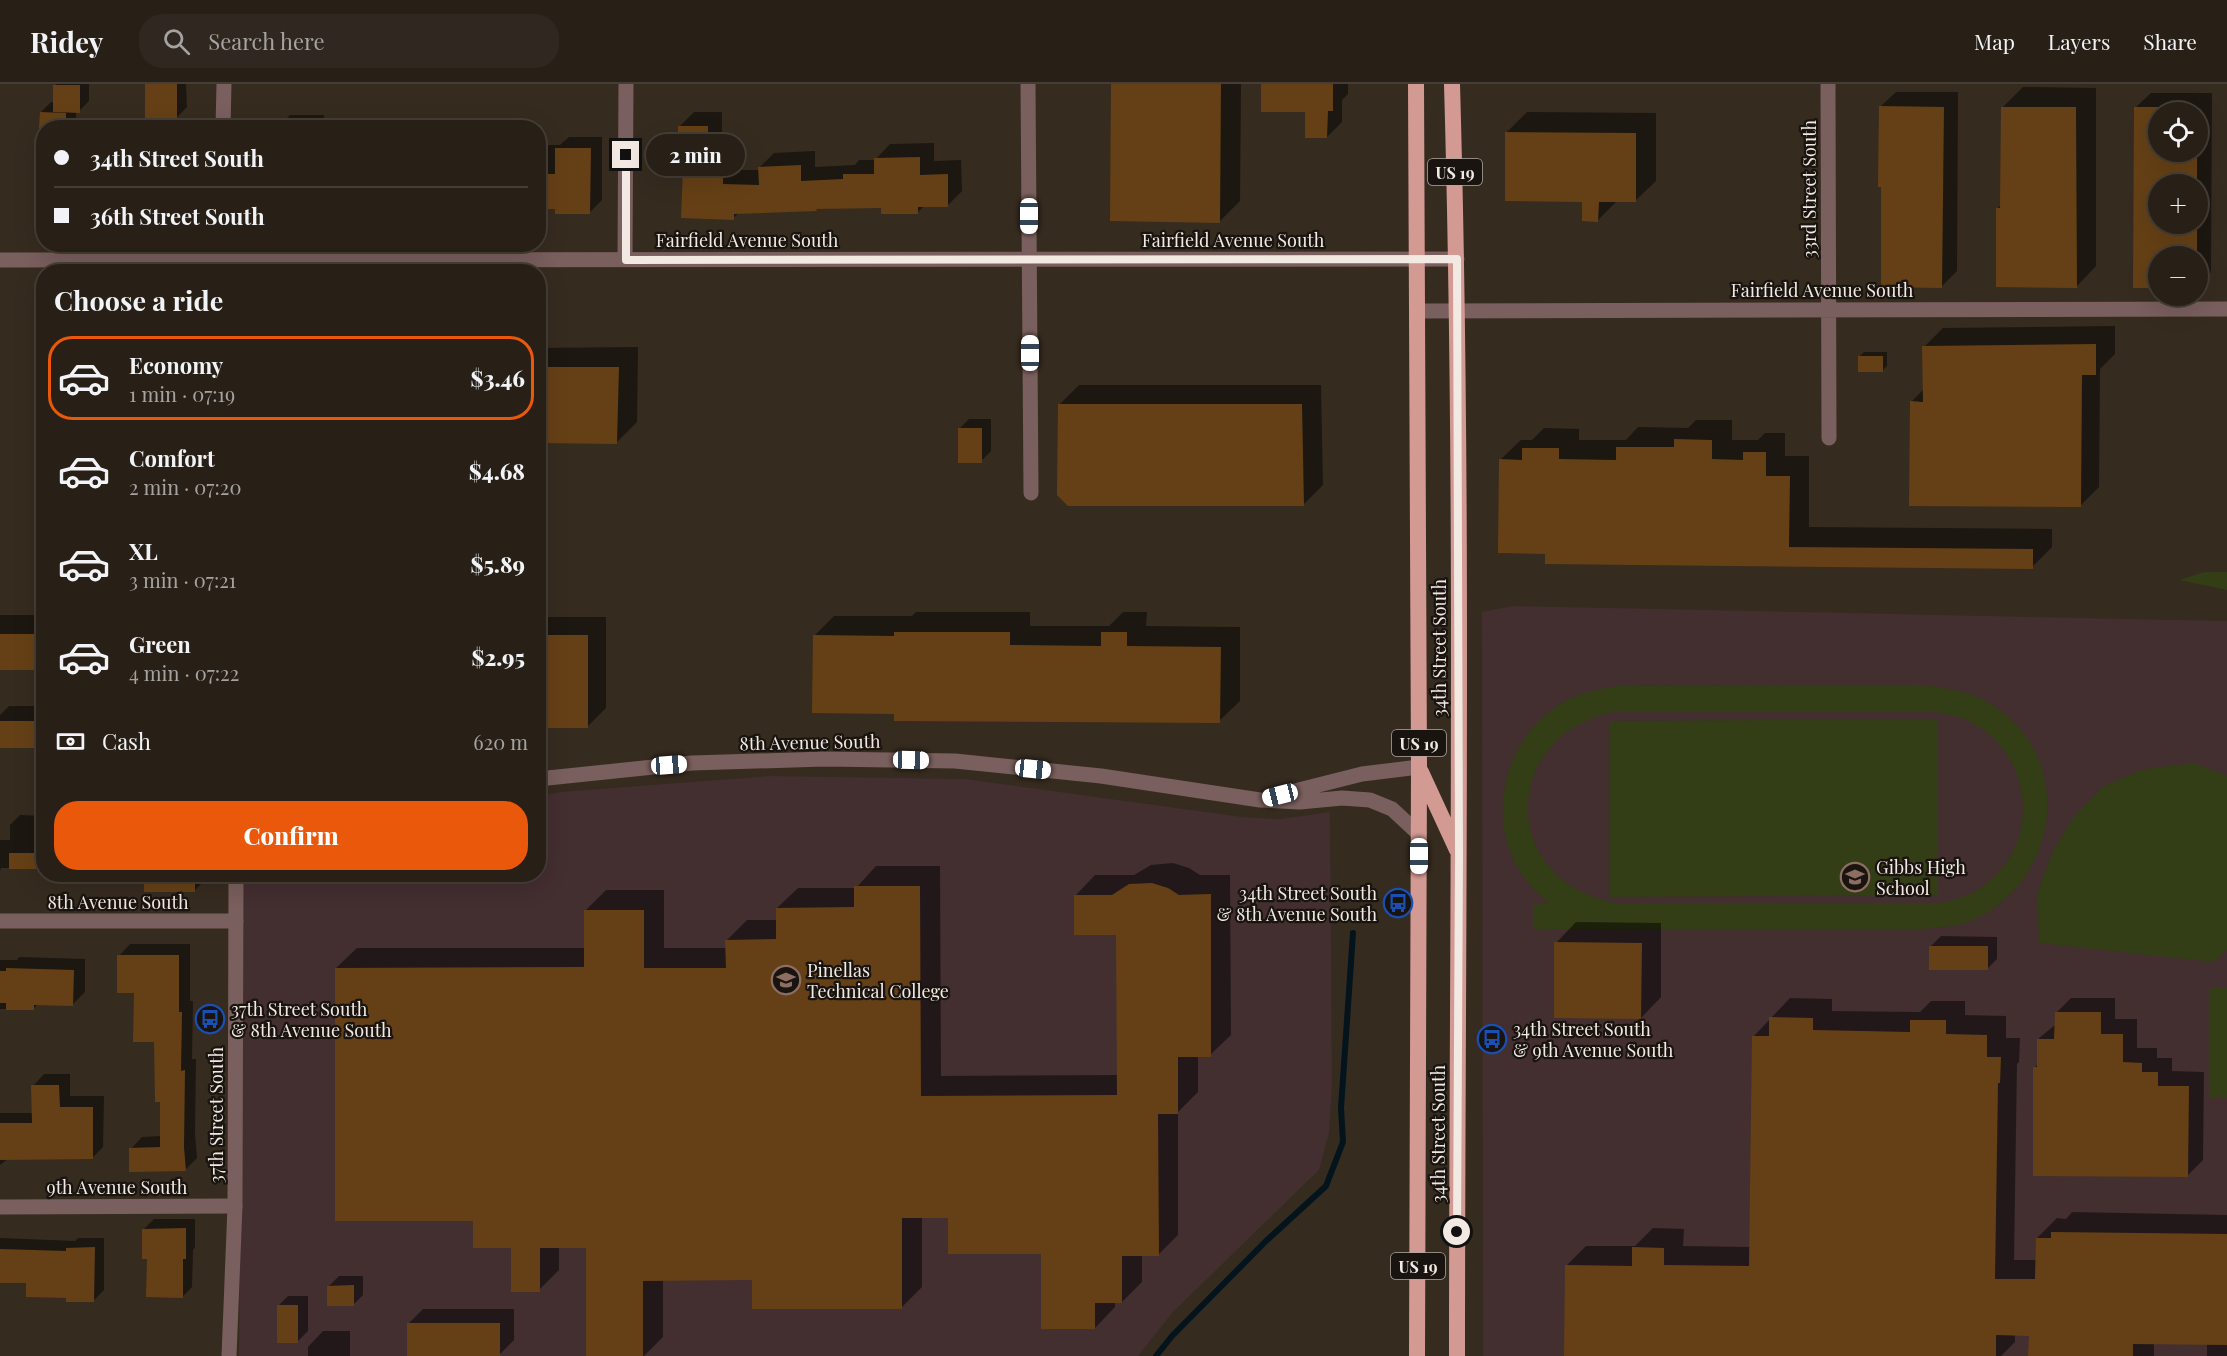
<!DOCTYPE html>
<meta charset="utf-8">
<style>
body{margin:0;font-family:"Playfair Display",serif;background:#302820;color:#f1f3f6;height:100vh;display:flex;flex-direction:column;font-size:22px;white-space:nowrap}
*{box-sizing:border-box;margin:0}
p{font-size:20px;color:#a5a3a1}
.icon{flex:none;width:33px;height:33px;fill:none;stroke:currentColor;stroke-width:2;stroke-linecap:round;stroke-linejoin:round}
.map{position:relative;flex:1;overflow:hidden}
.sheet{position:absolute;left:36px;top:180px;width:510px;height:618px;display:flex;flex-direction:column;background:#282017;border-radius:24px;box-shadow:0 6px 24px #0002,0 0 0 2px #443e36}
.sheet>*{flex:none}
.guide{position:absolute;left:36px;top:36px;width:510px;height:132px;border-radius:24px;box-shadow:0 6px 24px #0002,0 0 0 2px #443e36;display:grid;align-content:center;height:132px;padding:0 18px;background:#282017}
.controls{position:absolute;left:2148px;top:18px;display:grid;gap:12px}
.controls a{display:grid;place-items:center;width:60px;height:60px;border-radius:50%;background:#282017;box-shadow:0 6px 24px #0002,0 0 0 2px #443e36;font-size:30px}
.end{position:absolute;width:27px;height:27px;margin:-14px;border:8px solid #f1e9e2;background:#111;box-shadow:0 0 0 3px #111}
.from{border-radius:50%}
.bubble{position:absolute;height:42px;border-radius:21px;background:#282017;box-shadow:0 6px 24px #0002,0 0 0 2px #443e36;font-size:20px;font-weight:800;line-height:42px;text-align:center}
.car{position:absolute;width:18px;height:36px;margin:-18px -9px;border-radius:8px;box-shadow:0 0 4px 2px #0007;background:linear-gradient(#fff 24%,#345 0 40%,#fff 0 76%,#345 0 86%,#fff 0)}
.guide b{display:flex;align-items:center;gap:21px;height:57px;font-size:22px}
.guide b+b{border-top:2px solid #443e36}
.guide i{width:15px;height:15px;background:#f1f3f6}
ul{padding:0;list-style:none}
li{display:flex;align-items:center;gap:18px;height:84px;margin:0 12px 9px;padding:0 6px;border:3px solid transparent;border-radius:24px}
li div{flex:1}
li b{display:block;font-size:22px}
li em{font-style:normal;font-weight:800}
li.current{border-color:#ea580c}
li>.icon{width:54px;height:54px;stroke-width:1.5}
h2{padding:0 18px;font-size:27px;line-height:72px}
.pay{display:flex;align-items:center;gap:15px;height:66px;padding:0 18px;font-size:22px}
.pay p{margin-inline-start:auto}
.primary-button{display:flex;gap:12px;margin-top:auto;padding:12px 18px}
.primary-button a{flex:1;height:69px;border-radius:24px;background:#ea580c;color:#fff;font-size:24px;font-weight:800;line-height:69px;text-align:center}
header{display:flex;align-items:center;gap:36px;box-sizing:border-box;height:84px;padding:0 30px;background:#282017;border-bottom:2px solid #443e36}
header strong{font-size:28px}
nav{display:flex;gap:33px;margin-inline-start:auto;font-size:21px}
.search{width:420px;height:54px;background:#302820;display:flex;align-items:center;gap:15px;box-sizing:border-box;padding:0 21px;border-radius:24px;color:#a5a3a1;font-size:22px}
.map>svg:first-child{display:block}
.education{fill:#432e30}
.green{fill:#333d16;fill-rule:evenodd}
.shadow{fill:#0007;fill-rule:evenodd}
.lines{fill:none;stroke-linecap:round;stroke-linejoin:round}
.stream{stroke:#04141d;stroke-width:6}
.building{fill:#654016}
.minor{stroke:#795f5d;stroke-width:15}
.tertiary{stroke:#795f5d;stroke-width:15}
.trunk{stroke:#d39a94;stroke-width:16}
.route{stroke:#f1e9e2;stroke-width:8}
.labels{text-anchor:middle;dominant-baseline:central;stroke-width:4.5;stroke-linejoin:round;paint-order:stroke}
.shield{fill:#19140f;stroke:#b0a9a3;stroke-width:1.5}
.shield-label{font-size:16px;font-weight:bold;fill:#f1e9e2}
.street-label{font-size:18px;fill:#f1e9e2;stroke:#19140f}
.poi-label{font-size:18px;fill:#f1e9e2;stroke:#19140f;text-anchor:start}
</style>
<header>
<strong>Ridey</strong>
<div class="search"><svg class="icon" aria-label="search" viewBox="0 0 24 24"><circle cx="10" cy="10" r="6"/><path d="M15 15l6 6"/></svg>Search here</div>
<nav><a>Map</a><a>Layers</a><a>Share</a></nav>
</header>
<div class="map">
<svg width="2227" height="1272" viewBox="0 0 2227 1272">
<rect width="100%" height="100%" fill="#362b1f"/>
<path class="education" d="M1513 522 2227 537V1272H1483L1482 528Z
M769 692 965 695 1242 733 1280 735 1330 728 1332 1001 1329 1049 1319 1086 1173 1228 1138 1272H239L242 791 538 790 539 712 561 708Z"/>
<path class="green" d="M2204 488H2227V506L2179 496Z
M1918 601C1944 603 1967 606 1989 619 2077 670 2061 800 1970 837 1954 843 1937 844 1920 845H1533V820L1548 819C1533 806 1520 791 1512 772 1487 713 1514 639 1574 613 1588 607 1603 604 1618 602ZM1613 628H1937C1951 631 1964 633 1976 641 2037 678 2039 767 1979 805 1967 813 1953 816 1940 819H1616C1500 799 1498 653 1613 628Z
M1938 635V811L1610 813 1609 637Z
M2194 679 2227 692V866L2214 878 2039 859 2037 810 2052 769 2072 735 2102 703 2144 685Z
M2209 904H2227V1014H2209Z"/>
<path class="shadow" d="M56 0H89V17L79 27H76V44H44V135H37L38 74 41 71V28L51 18 55 19Z
M147 0H186L187 23 177 33Z
M1113 0H1241L1240 117 1220 137Z
M1262 0H1348V10L1342 16V38L1327 53 1307 27Z
M2023 3 2096 4V182L2076 203 1998 124 2002 120V24Z
M1896 8H1958L1957 187 1942 202 1880 23Z
M2151 9H2212L2211 188 2198 201V172H2158V203H2135V24ZM2158 28H2198V68H2158ZM2158 100H2198V140H2158Z
M694 28H722V57L737 56V86H760V83L774 69 815 67V83L855 81 859 76H875L890 60 934 59V77L961 76 962 107 947 122H924L918 128 882 122 740 128 733 134 685 84 679 43Z
M1527 28 1656 29V97L1635 117H1617L1598 136 1584 117 1507 48Z
M290 31H324V44H280V41Z
M569 53H602V116L590 128 556 124H538V61H560Z
M2115 242V270L2100 285 2099 403 2080 422 1911 318 1924 305V263L1943 244Z
M638 263 637 338 617 358H538V264Z
M1864 268H1887V282L1882 287 1859 273Z
M1079 301H1321L1323 401 1304 420 1059 321Z
M969 335H991V367L981 377 959 345Z
M1696 336H1732V356H1758L1765 349H1785V372H1809V443L2052 445V463L2032 483 1546 468 1500 376 1521 356H1532L1544 344 1579 345V356H1626L1638 343 1688 344Z
M916 528H1030V542H1109L1123 528H1147L1146 542 1240 543V617L1219 637 896 629 814 552 834 532H912Z
M0 531H44V584H0Z
M538 533H606V624L588 642H538Z
M9 622H44V662H0V631Z
M20 731 44 732V784H1L0 787V756H10V741Z
M1173 779 1189 784 1200 791H1230L1231 951 1210 971H1198V1008L1178 1028V1151L1158 1171H1142V1198L1122 1218H1115V1223L1095 1244 1042 1168 950 1133H922V1203L902 1223 754 1195H663V1253L644 1272H588V1163H559V1186L539 1206 512 1163 474 1136 336 884 357 864H585V827L606 806H664V864H727V856L747 836H778L777 824 798 804H856L876 782H940L941 992 1119 991 1118 849 1075 812 1095 791H1134L1151 781Z
M48 790H98L48 792Z
M145 790H204V797L194 807Z
M1576 838 1661 839V913L1641 934 1556 859Z
M1941 852 1997 853V875L1987 885 1931 862Z
M130 860H190V917H193L192 975H196L195 1050 197 1074 185 1086 131 1065 142 1053 162 1052V1016L155 957 119 872Z
M19 873 85 875V908L73 920H38L33 925H0V876H17Z
M1790 914 1832 915V927L1920 928 1931 917H1965V931L2006 932V954H2020L2019 978 2017 980 2014 1176H2037V1154L2057 1134 2066 1135 2072 1128 2227 1131V1272H2207V1259H2154V1272H2030V1250H2015V1258L2001 1272H1572L1567 1181 1586 1162H1635L1653 1144 1684 1145 1683 1162 1750 1163 1753 953Z
M2071 914H2115V935H2137V964H2157V974H2172V987L2204 988 2203 1076 2188 1091 2035 983 2038 980V955L2056 940V929Z
M44 990H70V1012H104L103 1063 92 1074H9L0 1081V1029H33V1002Z
M154 1135H195V1163L193 1166 192 1203 182 1213 148 1173 144 1145Z
M0 1154 75 1157 78 1154H104V1206L94 1216 67 1212 28 1197H0Z
M339 1192H363V1211L353 1221 329 1202Z
M288 1212H308V1247L298 1257 278 1222Z
M423 1225H514V1256L499 1271 408 1240Z
M323 1247H350V1272H308V1263Z"/>
<g class="lines">
<path class="stream" d="M1156 1272 1172 1252 1266 1157 1326 1102 1343 1058 1341 1024 1353 849"/>
</g>
<path class="building" d="M145 0H177V34H145Z
M1111 0H1221L1220 139 1110 137Z
M1261 0H1333V27H1328L1327 54H1305V28H1261Z
M53 1H80V29L53 28Z
M1879 22 1944 23 1942 204 1881 203V103H1878Z
M2001 23H2076L2077 204 1996 203V124H2000Z
M2134 23H2158V68H2197V100H2158V140H2197V172H2158V204H2133Z
M40 28 66 29V44H39Z
M678 42H708V70H723V100L759 101 758 83 801 81V97L843 95V90H874V74L920 73V91L948 90V123H918V130H881V124L816 125 817 127 734 130V136L681 134 683 85H678Z
M1505 48 1636 49V118H1599L1598 138 1582 137V118L1505 117Z
M555 64H591L590 130H555V125H538V90H555Z
M2096 260V291H2082L2081 423 1909 422 1910 317 1923 318 1922 262Z
M1858 272H1883V288H1858Z
M538 283H619L617 360 538 359Z
M1058 320H1302L1304 422H1068L1057 411Z
M958 344H982V379H958Z
M1674 355 1712 356V375L1743 376V368H1766V392H1790L1789 463 2033 465V485L1545 480V470L1498 469 1499 375 1522 376V364H1559V375L1616 376V363H1674Z
M894 548H1010V561L1101 562V548H1127V562L1221 563 1220 639 894 637V630L812 629 813 551 894 552Z
M0 550H44V586H0Z
M538 551H588V644H538Z
M0 637H44V664H0Z
M9 769H36V785H9Z
M144 790H195V808H144Z
M1152 799 1168 804 1179 811 1211 810V973H1178V1030H1158L1159 1172H1122V1219H1095V1245H1041V1170H948V1134H902V1225H752V1196L643 1197V1272H586V1164H540V1208H511V1164H473V1137H335V884L584 883V826H644V884H726L725 856 776 855V824L854 823V802H920L921 1012 1117 1011 1116 851H1074V811H1112L1129 800Z
M1554 858 1642 859 1641 935 1554 934Z
M1929 862H1988V886H1929Z
M117 871H179V928H182L181 987 185 986 184 1063 186 1087 129 1088V1064L160 1063V1018H155L154 958H133L134 909H117Z
M6 884 74 886 73 922 34 921V926H6V919H0V887H6Z
M2055 928H2101V950H2123V978L2142 979V988H2158V1002H2189L2188 1093 2033 1092V983H2037V955H2054Z
M1769 933 1813 934V946L1910 948V936H1946V950L1987 951V973H2001L2000 999H1998L1995 1195H2035L2036 1154H2051V1148L2227 1150V1261L2133 1260V1272H2028L2029 1252 1996 1251V1272H1564L1565 1181 1632 1182V1163L1664 1164V1181L1749 1182 1752 952H1769Z
M31 1001H59L60 1023H93V1075L0 1076V1039H32Z
M186 1144V1175H183V1214L146 1213 147 1175H142V1145Z
M95 1163 94 1218H66V1214L26 1213V1199H0V1165L66 1167V1164Z
M354 1201V1222H327V1202Z
M277 1221H298V1259H277Z
M407 1239H500V1272H407Z"/>
<g class="lines">
<path class="minor" d="M1028 0 1031 409
M1828 0 1829 354
M625 175 626 0
M0 176 1457 175
M1418 227 2227 225
M538 695 692 679 825 675 955 677 1101 692 1260 716 1300 718 1342 714 1370 716 1392 725 1419 750
M1275 712 1362 690 1419 683
M0 837H236
M0 1123 235 1122"/>
<path class="tertiary" d="M223 44 224 0
M222 160V188
M229 1272 235 1122 236 790"/>
<path class="trunk" d="M1416 0 1419 683 1417 1272
M1452 0C1464 424 1457 848 1457 1272
M1421 688 1457 766"/>
</g>
<g class="lines">
<path class="route" d="M626 71V176L1457 175 1459 769 1457 1148"/>
</g>
<defs>
<g id="school-ring" transform="scale(1.5)"><circle r="9.5" fill="#19140f" stroke="#8d6e63" stroke-width="1.5"/><path d="M0-5L7-2L0 1L-7-2ZM-4 1L0 2.5L4 1V4Q0 6-4 4Z" fill="#8d6e63"/></g>
<g id="bus-ring" transform="scale(1.5)"><circle r="9.5" fill="#19140f" stroke="#1a4fb4" stroke-width="1.5"/><path d="M-5-6H5V4H4V6H2V4H-2V6H-4V4H-5ZM-3.5-4V0h7V-4ZM-3.5 1.2v1.5H-2V1.2ZM2 1.2v1.5H3.5V1.2Z" fill="#1a4fb4"/></g>
<g id="university-ring" transform="scale(1.5)"><circle r="9.5" fill="#19140f" stroke="#8d6e63" stroke-width="1.5"/><path d="M0-5L7-2L0 1L-7-2ZM-4 1L0 2.5L4 1V4Q0 6-4 4Z" fill="#8d6e63"/></g>
</defs>
<g fill-rule="evenodd">
<use href="#school-ring" x="1855" y="793"/>
<use href="#bus-ring" x="1398" y="819"/>
<use href="#university-ring" x="786" y="896"/>
<use href="#bus-ring" x="210" y="935"/>
<use href="#bus-ring" x="1492" y="955"/>
</g>
<g class="labels">
<g class="shield">
<rect x="1428" y="75" width="54" height="26" rx="4.5"/>
<rect x="1392" y="646" width="54" height="26" rx="4.5"/>
<rect x="1391" y="1169" width="54" height="26" rx="4.5"/>
</g>
<g class="shield-label">
<text x="1455" y="88">US 19</text>
<text x="1419" y="659">US 19</text>
<text x="1418" y="1182">US 19</text>
</g>
<g class="street-label">
<text transform="translate(1809 105) rotate(-90)">33rd Street South</text>
<text x="747" y="156">Fairfield Avenue South</text>
<text x="1233" y="156">Fairfield Avenue South</text>
<text x="1822" y="206">Fairfield Avenue South</text>
<text transform="translate(1439 564) rotate(-90)">34th Street South</text>
<text transform="translate(810 658) rotate(-1)">8th Avenue South</text>
<text x="118" y="818">8th Avenue South</text>
<text transform="translate(216 1031) rotate(-90)">37th Street South</text>
<text transform="translate(1438 1050) rotate(-90)">34th Street South</text>
<text x="117" y="1103">9th Avenue South</text>
</g>
<g class="poi-label">
<text x="1876" y="783">Gibbs High<tspan x="1876" dy="21">School</tspan></text>
<text x="1377" y="809" text-anchor="end">34th Street South<tspan x="1377" dy="21">&amp; 8th Avenue South</tspan></text>
<text x="807" y="886">Pinellas<tspan x="807" dy="21">Technical College</tspan></text>
<text x="231" y="925">37th Street South<tspan x="231" dy="21">&amp; 8th Avenue South</tspan></text>
<text x="1513" y="945">34th Street South<tspan x="1513" dy="21">&amp; 9th Avenue South</tspan></text>
</g>
</g>
</svg>
<div class="controls">
<a><svg class="icon" aria-label="locate" viewBox="0 0 24 24"><circle cx="12" cy="12" r="6"/><path d="M12 2v4M12 18v4M2 12h4M18 12h4"/></svg></a>
<a>+</a>
<a>−</a>
</div>
<i class="end from" style="left:1457px;top:1148px"></i>
<i class="end" style="left:626px;top:71px"></i>
<div class="bubble" style="left:646px;top:50px;width:99px">2 min</div>
<i class="car" style="left:1029px;top:132px;rotate:180deg"></i>
<i class="car" style="left:1030px;top:269px;rotate:0deg"></i>
<i class="car" style="left:911px;top:676px;rotate:91deg"></i>
<i class="car" style="left:669px;top:681px;rotate:86deg"></i>
<i class="car" style="left:1033px;top:685px;rotate:96deg"></i>
<i class="car" style="left:1280px;top:711px;rotate:256deg"></i>
<i class="car" style="left:1419px;top:772px;rotate:180deg"></i>
<div class="guide">
<b><i class="from"></i>34th Street South</b>
<b><i></i>36th Street South</b>
</div>
<section class="sheet">
<h2>Choose a ride</h2>
<ul>
<li class="current"><svg class="icon" aria-label="car" viewBox="0 0 24 24"><path d="M5 17H2v-5l4-1 3-4h7l3 4 3 1v5h-3M9 17h6M6 11h13"/><circle cx="7" cy="17" r="2"/><circle cx="17" cy="17" r="2"/></svg><div><b>Economy</b><p>1 min · 07:19</p></div><em>$3.46</em></li>
<li><svg class="icon" aria-label="car" viewBox="0 0 24 24"><path d="M5 17H2v-5l4-1 3-4h7l3 4 3 1v5h-3M9 17h6M6 11h13"/><circle cx="7" cy="17" r="2"/><circle cx="17" cy="17" r="2"/></svg><div><b>Comfort</b><p>2 min · 07:20</p></div><em>$4.68</em></li>
<li><svg class="icon" aria-label="car" viewBox="0 0 24 24"><path d="M5 17H2v-5l4-1 3-4h7l3 4 3 1v5h-3M9 17h6M6 11h13"/><circle cx="7" cy="17" r="2"/><circle cx="17" cy="17" r="2"/></svg><div><b>XL</b><p>3 min · 07:21</p></div><em>$5.89</em></li>
<li><svg class="icon" aria-label="car" viewBox="0 0 24 24"><path d="M5 17H2v-5l4-1 3-4h7l3 4 3 1v5h-3M9 17h6M6 11h13"/><circle cx="7" cy="17" r="2"/><circle cx="17" cy="17" r="2"/></svg><div><b>Green</b><p>4 min · 07:22</p></div><em>$2.95</em></li>
</ul>
<div class="pay"><svg class="icon" aria-label="cash" viewBox="0 0 24 24"><path d="M3 7h18v10H3z"/><circle cx="12" cy="12" r="2"/></svg>Cash<p>620 m</p></div>
<div class="primary-button"><a>Confirm</a></div>
</section>
</div>
